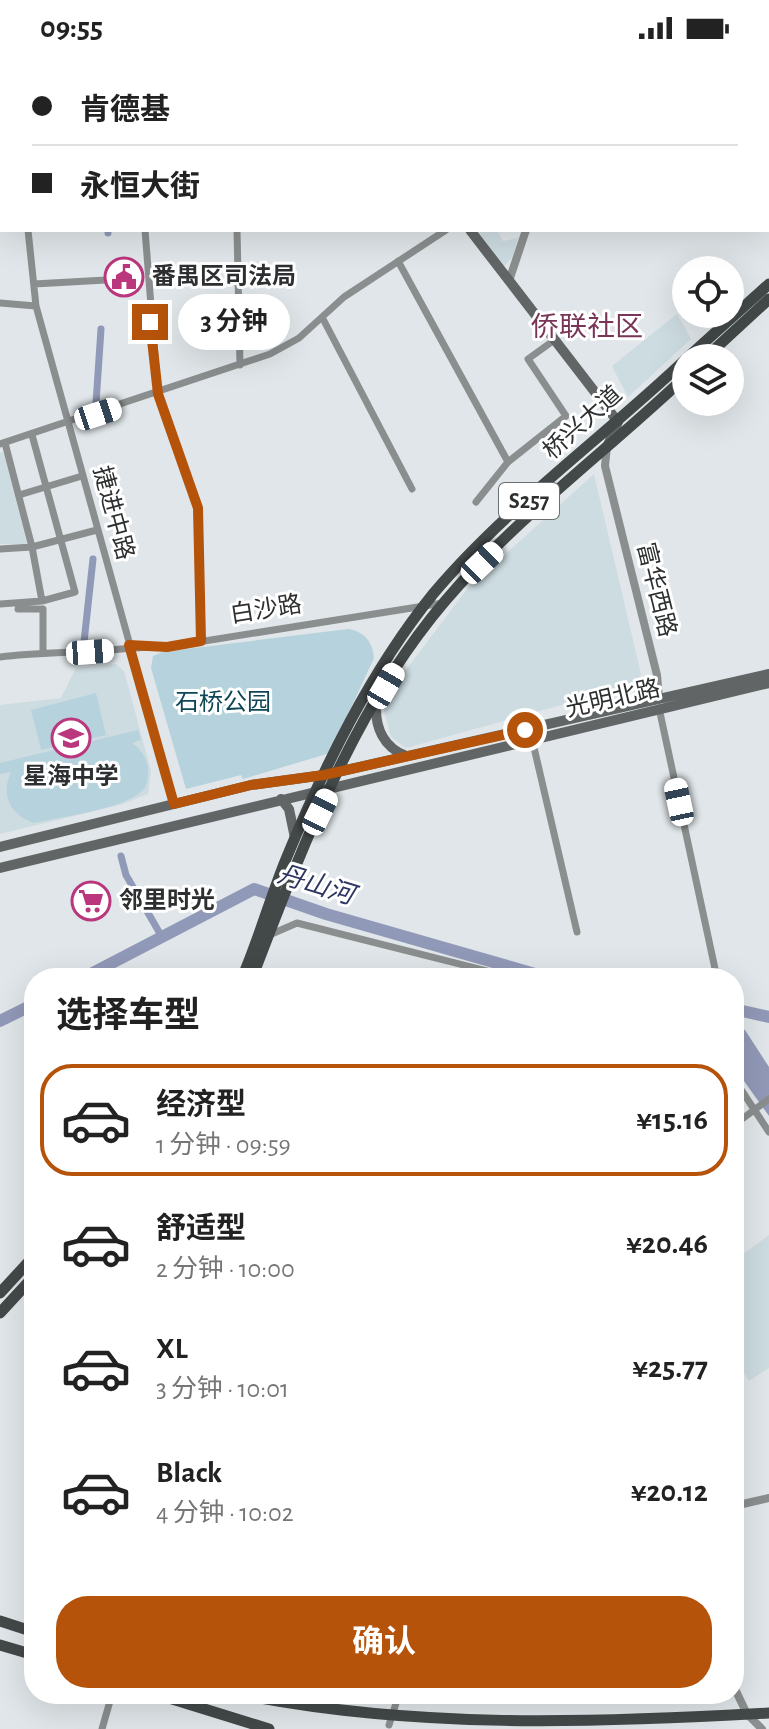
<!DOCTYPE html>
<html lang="zh">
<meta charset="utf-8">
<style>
body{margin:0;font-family:"Alegreya Sans","Noto Sans SC",sans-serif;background:#f2f2f2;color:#222;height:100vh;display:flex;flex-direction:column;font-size:30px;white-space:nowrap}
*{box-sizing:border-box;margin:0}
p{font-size:26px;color:#767676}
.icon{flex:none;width:44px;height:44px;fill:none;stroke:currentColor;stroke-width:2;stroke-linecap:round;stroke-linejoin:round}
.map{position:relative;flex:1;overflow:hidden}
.details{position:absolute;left:24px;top:912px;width:720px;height:736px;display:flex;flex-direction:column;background:#fff;border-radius:32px;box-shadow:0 8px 32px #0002}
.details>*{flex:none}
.guide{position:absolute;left:0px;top:0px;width:770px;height:176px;box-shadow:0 8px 32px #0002;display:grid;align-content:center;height:176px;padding:0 32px;background:#fff}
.tools{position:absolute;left:672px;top:200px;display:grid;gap:16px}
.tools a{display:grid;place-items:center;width:72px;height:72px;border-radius:50%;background:#fff;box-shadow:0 8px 32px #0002;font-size:40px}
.end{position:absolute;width:36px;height:36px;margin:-18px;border:10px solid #b45309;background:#fff;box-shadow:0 0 0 4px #fff}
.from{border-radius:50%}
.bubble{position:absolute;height:56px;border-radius:28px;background:#fff;box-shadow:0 8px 32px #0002;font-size:26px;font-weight:700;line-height:56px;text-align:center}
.car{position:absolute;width:24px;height:48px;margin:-24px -12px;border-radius:10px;box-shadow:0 0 6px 2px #0007;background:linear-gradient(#fff 24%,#345 0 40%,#fff 0 76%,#345 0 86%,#fff 0)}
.guide b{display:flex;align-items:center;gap:28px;height:76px;font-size:30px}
.guide b+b{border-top:2px solid #e0e0e0}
.guide i{width:20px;height:20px;background:#222}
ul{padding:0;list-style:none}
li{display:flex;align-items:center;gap:24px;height:112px;margin:0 16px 12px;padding:0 16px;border:4px solid transparent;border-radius:32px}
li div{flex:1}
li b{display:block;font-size:30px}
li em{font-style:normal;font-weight:700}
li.current{border-color:#b45309}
li>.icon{width:72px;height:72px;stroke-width:1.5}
h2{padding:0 32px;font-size:36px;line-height:96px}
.button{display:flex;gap:16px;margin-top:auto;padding:16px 32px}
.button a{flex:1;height:92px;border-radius:32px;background:#b45309;color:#fff;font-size:32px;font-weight:700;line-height:92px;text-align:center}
.status{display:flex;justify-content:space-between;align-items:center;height:56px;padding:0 40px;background:#fff;direction:ltr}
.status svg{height:22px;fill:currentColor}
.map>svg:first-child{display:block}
.built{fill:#cddce1}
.green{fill:#b6d2dc}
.water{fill:#9199b8}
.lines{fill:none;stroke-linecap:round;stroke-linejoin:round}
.canal{stroke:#9199b8;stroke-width:7}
.river{stroke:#9199b8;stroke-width:12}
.minor{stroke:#8b8e8e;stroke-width:7}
.tertiary{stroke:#8b8e8e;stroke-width:8}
.secondary{stroke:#616565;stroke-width:10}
.primary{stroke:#434848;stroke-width:11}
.route{stroke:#b45309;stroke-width:10}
.labels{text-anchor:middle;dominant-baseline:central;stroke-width:6;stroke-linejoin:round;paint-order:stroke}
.shield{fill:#fff;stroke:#6c6d6e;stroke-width:2}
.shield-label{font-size:22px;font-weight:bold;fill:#2d2f30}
.poi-label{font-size:24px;font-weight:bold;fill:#2d2f30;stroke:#fff;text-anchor:start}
.street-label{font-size:24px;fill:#2d2f30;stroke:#fff}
.park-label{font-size:24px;fill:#0e4656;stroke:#fff}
.water-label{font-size:26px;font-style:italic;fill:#2d3561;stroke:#fff}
.quarter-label{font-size:28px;fill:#783555;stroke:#fff}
</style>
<div class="status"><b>09:55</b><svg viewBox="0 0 49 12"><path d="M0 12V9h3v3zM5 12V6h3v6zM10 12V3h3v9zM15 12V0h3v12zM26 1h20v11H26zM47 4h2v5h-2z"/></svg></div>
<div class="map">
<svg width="769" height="1673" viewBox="0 0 769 1673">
<rect width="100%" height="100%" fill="#e0e6e9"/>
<path class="built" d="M477 174H497L503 185 518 182 513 201 504 210Z
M677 258 691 283 628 341 612 310Z
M4 396 27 488H0V397Z
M594 418 641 618 637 628 406 692 391 681 384 655 400 622 467 533Z
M116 608 124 615 151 715 148 738 123 748 0 778V649L61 642 76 612Z
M769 1179V1312L749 1325 734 1301V1205Z"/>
<path class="green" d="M348 573C364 575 373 586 374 602L330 697 243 723 241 719 186 733 151 612 153 600 162 596Z
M96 637 106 679 41 694 31 654Z
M138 674 141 684 132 687C141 694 146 700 148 712 148 720 148 730 142 735 124 753 60 761 34 767 11 759 0 740 11 716L0 718V707Z"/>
<path class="water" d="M734 971 745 974 769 1011V1060L734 1011Z"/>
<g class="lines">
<path class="canal" d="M108 177V174
M96 347 101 273
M84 586 93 503
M121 800 126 819 162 881"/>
<path class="river" d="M83 922 254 833 326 858 549 922
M734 953 769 961
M0 965 34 948"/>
<path class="minor" d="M132 0V2
M234 2V0
M28 174 36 250 174 748
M145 174 158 338 198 452 201 585
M237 174 240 309
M398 205 508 406
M34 228 106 224
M0 247 36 250
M322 261 412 433
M32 379 75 536 42 545
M0 388 270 298 299 282 344 241 446 174
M19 439 82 420
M476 446 508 406 566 360 528 303 553 285
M0 493 32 491 5 387
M0 548 42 545 32 491 97 474
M18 553H43V595
M0 601C32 597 62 597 93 595 119 594 140 590 167 591L443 547
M659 652 717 922
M532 683 577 876
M267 880 297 867 515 922
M734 1023 769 1076
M734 1069 769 1043
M389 1669 399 1638
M102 1673 112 1638"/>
<path class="tertiary" d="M693 0 694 2
M509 225 526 174
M607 390 605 410 657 619 659 642
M734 1450 769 1442
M734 1631 747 1658 762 1673"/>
<path class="secondary" d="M240 0 248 2
M289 0 297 2
M372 0 373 2
M381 0V2
M397 0 399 2
M7 2V0
M355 2 358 0
M768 70H769
M768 82H769
M470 174 618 366 608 389
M376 648C375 671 383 691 406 700
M281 743 289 753 295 782
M0 791 251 729 324 719 769 618
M0 812 769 627"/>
<path class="primary" d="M687 302 769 228
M705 302 769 243
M242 922C259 883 270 842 286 803 324 711 370 616 433 538 504 453 605 380 686 303
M252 922C302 792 354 651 446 544 517 461 607 395 686 320
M0 1237 34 1200
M0 1257 34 1220
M0 1565 34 1576
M0 1589 34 1599
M156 1638 269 1673
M239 1638C412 1673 592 1667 769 1657"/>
</g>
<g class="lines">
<path class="route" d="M150 266 158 338 198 452 201 585 167 591 129 589 174 748 251 729 324 719 525 674"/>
</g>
<defs>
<g id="civic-ring" transform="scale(2)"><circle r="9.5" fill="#fff" stroke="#ba367d" stroke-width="1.5"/><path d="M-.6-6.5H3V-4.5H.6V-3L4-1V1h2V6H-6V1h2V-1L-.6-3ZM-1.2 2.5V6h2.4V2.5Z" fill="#ba367d"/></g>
<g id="school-ring" transform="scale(2)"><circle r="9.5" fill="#fff" stroke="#ba367d" stroke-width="1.5"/><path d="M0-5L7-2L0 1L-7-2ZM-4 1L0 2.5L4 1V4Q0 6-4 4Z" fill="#ba367d"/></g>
<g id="supermarket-ring" transform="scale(2)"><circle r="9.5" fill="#fff" stroke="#ba367d" stroke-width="1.5"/><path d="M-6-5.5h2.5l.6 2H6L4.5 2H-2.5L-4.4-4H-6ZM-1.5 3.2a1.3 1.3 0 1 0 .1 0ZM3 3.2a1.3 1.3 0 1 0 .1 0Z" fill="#ba367d"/></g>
</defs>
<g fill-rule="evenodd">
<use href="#civic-ring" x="124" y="221"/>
<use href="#school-ring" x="71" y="682"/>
<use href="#supermarket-ring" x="91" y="845"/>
</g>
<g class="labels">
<rect class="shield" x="499" y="427" width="60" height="36" rx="6"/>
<g class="shield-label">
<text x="529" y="445">S257</text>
</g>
<g class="poi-label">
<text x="152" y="221">番禺区司法局</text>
<text x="71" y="721" text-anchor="middle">星海中学</text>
<text x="119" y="845">邻里时光</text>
</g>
<g class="street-label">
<text transform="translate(583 367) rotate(-42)">桥兴大道</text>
<text transform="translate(113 457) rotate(75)">捷进中路</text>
<text transform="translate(656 534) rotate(76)">富华西路</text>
<text transform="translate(266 554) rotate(-9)">白沙路</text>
<text transform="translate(613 643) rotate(-13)">光明北路</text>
</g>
<g class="park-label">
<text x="223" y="647">石桥公园</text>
</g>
<g class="water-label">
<text transform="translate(316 829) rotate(17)">丹山河</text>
</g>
<g class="quarter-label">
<text x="587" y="272">侨联社区</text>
</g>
</g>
</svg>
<div class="tools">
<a><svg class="icon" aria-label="locate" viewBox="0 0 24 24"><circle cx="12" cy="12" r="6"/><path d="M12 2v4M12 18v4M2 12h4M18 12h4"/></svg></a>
<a><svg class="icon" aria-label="layers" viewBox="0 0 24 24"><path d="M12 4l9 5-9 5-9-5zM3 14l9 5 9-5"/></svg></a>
</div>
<i class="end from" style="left:525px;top:674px"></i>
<i class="end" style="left:150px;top:266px"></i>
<div class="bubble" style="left:178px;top:238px;width:112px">3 分钟</div>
<i class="car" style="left:98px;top:358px;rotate:72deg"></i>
<i class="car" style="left:482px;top:507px;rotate:46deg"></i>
<i class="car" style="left:90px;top:596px;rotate:86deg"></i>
<i class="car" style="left:386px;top:630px;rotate:30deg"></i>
<i class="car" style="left:679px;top:746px;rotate:348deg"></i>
<i class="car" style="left:320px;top:756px;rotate:26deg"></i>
<div class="guide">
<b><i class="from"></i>肯德基</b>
<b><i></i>永恒大街</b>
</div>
<section class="details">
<h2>选择车型</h2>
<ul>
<li class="current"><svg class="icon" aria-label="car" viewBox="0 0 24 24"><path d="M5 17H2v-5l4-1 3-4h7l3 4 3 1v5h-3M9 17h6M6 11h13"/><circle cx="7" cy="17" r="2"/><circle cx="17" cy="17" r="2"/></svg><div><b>经济型</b><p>1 分钟 · 09:59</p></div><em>¥15.16</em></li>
<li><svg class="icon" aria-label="car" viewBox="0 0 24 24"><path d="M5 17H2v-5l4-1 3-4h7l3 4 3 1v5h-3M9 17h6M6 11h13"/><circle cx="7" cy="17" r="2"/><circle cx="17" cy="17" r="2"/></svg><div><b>舒适型</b><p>2 分钟 · 10:00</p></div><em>¥20.46</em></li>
<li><svg class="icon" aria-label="car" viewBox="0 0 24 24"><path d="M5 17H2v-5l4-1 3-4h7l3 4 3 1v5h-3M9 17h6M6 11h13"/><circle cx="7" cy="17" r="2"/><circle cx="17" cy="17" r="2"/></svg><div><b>XL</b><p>3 分钟 · 10:01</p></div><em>¥25.77</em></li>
<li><svg class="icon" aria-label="car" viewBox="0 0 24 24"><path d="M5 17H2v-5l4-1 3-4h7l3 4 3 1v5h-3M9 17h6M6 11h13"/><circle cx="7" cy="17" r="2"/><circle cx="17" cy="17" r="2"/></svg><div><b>Black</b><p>4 分钟 · 10:02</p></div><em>¥20.12</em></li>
</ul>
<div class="button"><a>确认</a></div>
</section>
</div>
